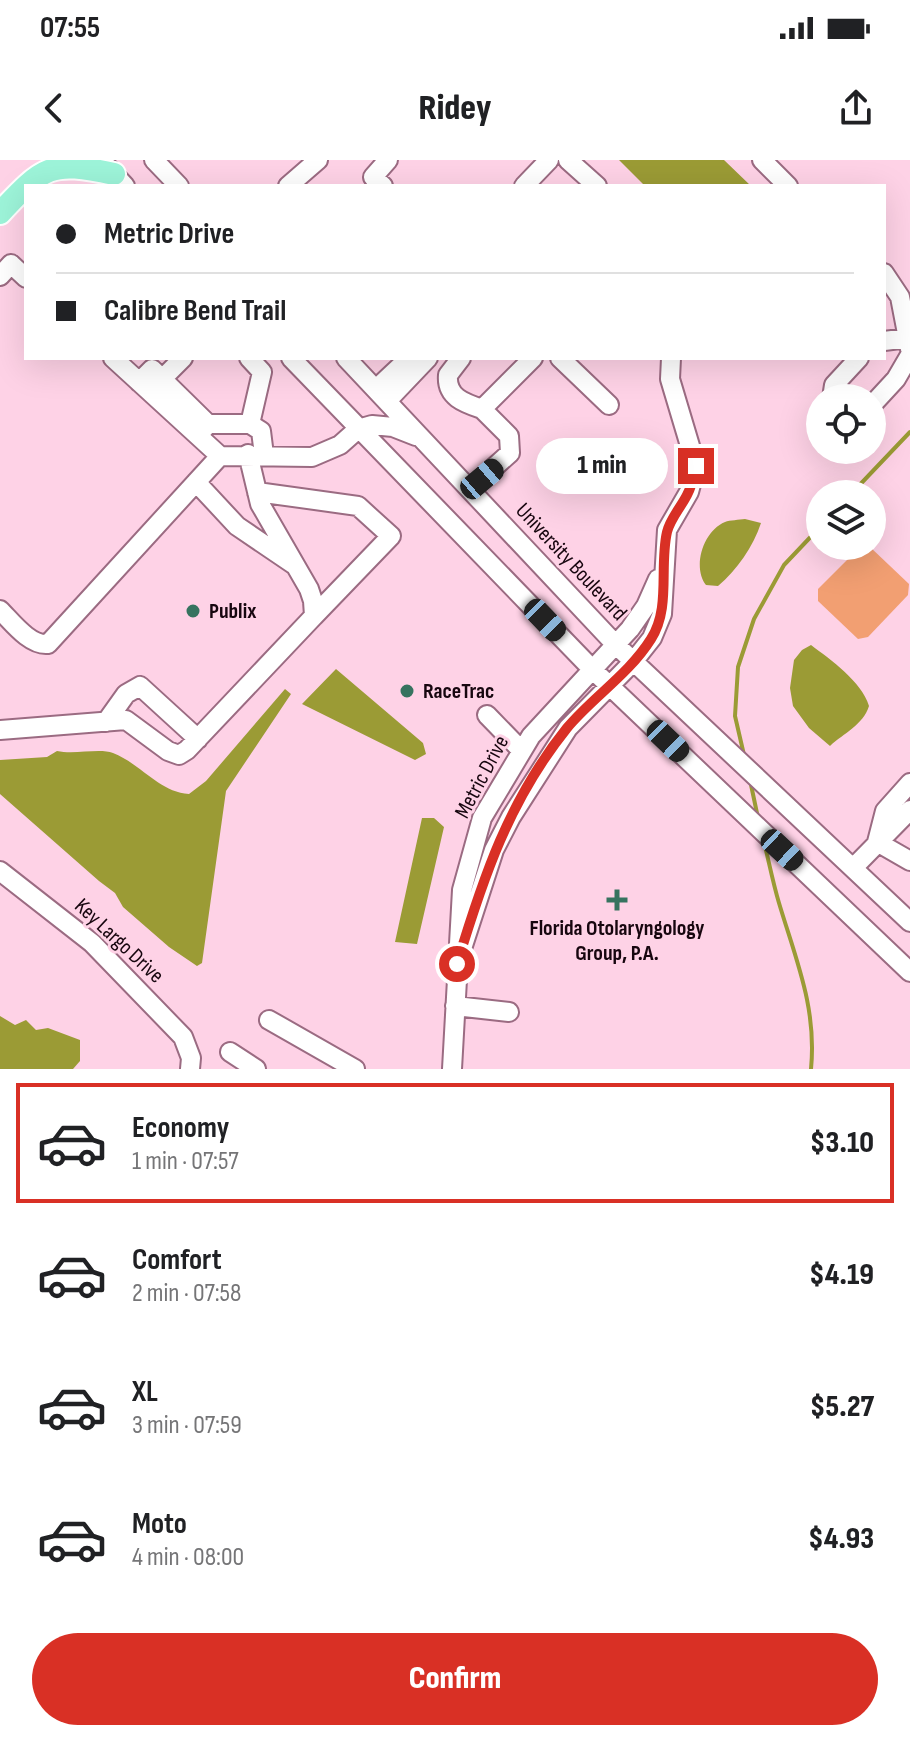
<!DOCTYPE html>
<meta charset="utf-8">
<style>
body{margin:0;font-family:"Sofia Sans Condensed",sans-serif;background:#f6f6f6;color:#202124;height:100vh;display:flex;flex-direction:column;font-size:30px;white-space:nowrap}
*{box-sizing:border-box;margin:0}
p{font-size:26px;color:#757577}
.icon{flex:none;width:44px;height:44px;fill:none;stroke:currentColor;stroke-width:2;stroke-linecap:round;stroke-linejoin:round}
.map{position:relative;height:909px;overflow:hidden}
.side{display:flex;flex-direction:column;background:#fff;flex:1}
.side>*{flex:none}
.banner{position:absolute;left:24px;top:24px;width:862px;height:176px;border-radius:0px;box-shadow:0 8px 32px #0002;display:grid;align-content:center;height:176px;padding:0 32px;background:#fff}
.buttons{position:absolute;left:806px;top:224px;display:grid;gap:16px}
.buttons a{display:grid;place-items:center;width:80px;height:80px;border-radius:50%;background:#fff;box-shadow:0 8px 32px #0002;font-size:40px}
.end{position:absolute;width:36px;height:36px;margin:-18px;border:10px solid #d93025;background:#fff;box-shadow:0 0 0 4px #fff}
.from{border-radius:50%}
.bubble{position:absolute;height:56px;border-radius:28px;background:#fff;box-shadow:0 8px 32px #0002;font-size:26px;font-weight:800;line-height:56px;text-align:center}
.car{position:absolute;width:24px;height:48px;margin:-24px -12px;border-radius:10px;box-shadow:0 0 6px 2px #0007;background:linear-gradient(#222 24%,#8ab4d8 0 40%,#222 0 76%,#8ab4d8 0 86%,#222 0)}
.banner b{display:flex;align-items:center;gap:28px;height:76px;font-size:30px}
.banner b+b{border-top:2px solid #e0e0e0}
.banner i{width:20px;height:20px;background:#202124}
ul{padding:14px 0 0;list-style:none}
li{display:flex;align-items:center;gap:24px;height:120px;margin:0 16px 12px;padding:0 16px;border:4px solid transparent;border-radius:0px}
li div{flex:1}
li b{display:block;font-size:30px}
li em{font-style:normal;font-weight:800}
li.on{border-color:#d93025}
li>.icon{width:72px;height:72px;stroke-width:1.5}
.action{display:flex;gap:16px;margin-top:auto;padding:16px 32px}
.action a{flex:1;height:92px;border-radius:48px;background:#d93025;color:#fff;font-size:32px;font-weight:800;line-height:92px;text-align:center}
.status{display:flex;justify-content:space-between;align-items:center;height:56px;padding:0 40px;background:#fff;direction:ltr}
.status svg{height:22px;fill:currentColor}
header{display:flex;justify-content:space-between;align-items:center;height:104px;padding:0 32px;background:#fff;font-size:36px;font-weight:800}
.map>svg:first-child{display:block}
.green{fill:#f29f72}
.water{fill:#9b9b35}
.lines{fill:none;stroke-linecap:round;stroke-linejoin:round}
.stream{stroke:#9b9b35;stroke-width:4}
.minor-casing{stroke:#9b6b82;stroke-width:22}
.major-casing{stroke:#fff;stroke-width:26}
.minor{stroke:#fff;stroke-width:18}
.major{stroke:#9df4d9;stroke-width:22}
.route{stroke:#d93025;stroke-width:10}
.poi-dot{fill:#36735f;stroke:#fed2e6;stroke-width:3}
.labels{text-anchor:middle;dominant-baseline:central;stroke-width:6;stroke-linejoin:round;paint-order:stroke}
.street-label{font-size:22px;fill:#17060f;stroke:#fed2e6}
.poi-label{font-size:22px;font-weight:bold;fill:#17060f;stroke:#fed2e6;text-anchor:start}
</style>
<div class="status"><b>07:55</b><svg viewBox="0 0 49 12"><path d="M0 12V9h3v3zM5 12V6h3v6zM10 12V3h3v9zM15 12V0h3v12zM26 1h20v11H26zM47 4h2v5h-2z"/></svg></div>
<header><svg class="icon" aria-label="back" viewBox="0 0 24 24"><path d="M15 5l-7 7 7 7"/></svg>Ridey<svg class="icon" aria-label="share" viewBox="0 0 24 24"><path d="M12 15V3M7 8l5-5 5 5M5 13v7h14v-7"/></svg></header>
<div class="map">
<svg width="910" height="909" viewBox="0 0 910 909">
<rect width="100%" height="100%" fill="#fed2e6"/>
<path class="green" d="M861 386H869L909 424 908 435 868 477 858 479 818 441V429Z"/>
<path class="water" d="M619 0H724L751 26H645Z
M745 359 761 363C753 387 737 410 718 426L706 425C692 407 703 371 725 362 730 360 739 360 745 359Z
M811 485C831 500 861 521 869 546 863 565 844 573 830 586L809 568 793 546 790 528 794 500 802 490Z
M336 509 423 583 426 594 415 600 302 544Z
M285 529 291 534 226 631 202 803 197 806 169 787 123 747 115 733 99 721 0 634V600L47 597 57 591C74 595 99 588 113 593 141 604 159 632 189 634L206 621Z
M422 658H434L444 667 417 784 395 782Z
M0 856 15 865 26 860 36 870 48 868 80 880V901L73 909H0Z"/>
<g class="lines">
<path class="stream" d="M851 334 910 272
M744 595 735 556 738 507 754 459 784 405 820 367
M750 620 758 658
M764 682C769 702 773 723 779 743 796 800 817 848 811 909"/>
<g class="minor-casing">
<path id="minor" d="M101 0 125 26
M154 0 179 26
M568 0 597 26
M762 0 788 26
M288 26 318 0
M383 26 373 17 388 0
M524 26 549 0
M884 113 900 137 910 189
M0 116 11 104 26 118
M884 181 908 178
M113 198 220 296
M249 198 262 212 250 264
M291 198 593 510 910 812
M346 198 616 485 910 762
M461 198 448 215C446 237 464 243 482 249
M560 198 609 245
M162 219 183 198
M139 222 152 209 208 264
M376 229 409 198
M832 238 834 225 859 198
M387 241 428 198
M872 245 896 219 910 195
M202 271 208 264H250L261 271 264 295
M196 322 237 366 293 404
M470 329 510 293 509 276 482 249 533 198
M257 332 358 346 391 376 314 456
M0 450C12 462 30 486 48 484L220 296 312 297 340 285 358 269 372 265 393 267 416 276
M487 555 522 591
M106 562 126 534 140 526 198 579
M0 570 126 560 168 591 179 595 187 590 314 456 313 441 309 429 260 344 248 294
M877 682 885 651 910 623
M877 682 910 701
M853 708 910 650
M0 711 92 783 183 877 191 898 190 909
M457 804 494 690 511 657 568 568 633 502 652 478 662 454 667 370 689 332 696 306 670 219 671 198
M455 846 509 852
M269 860 355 909
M230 892 256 909
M452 909 462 730 482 658 531 576 630 469 646 446 658 419"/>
</g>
<g class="major-casing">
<path id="major" d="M0 53C44 6 50 0 114 14"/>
</g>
<use href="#minor" class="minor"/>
<use href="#major" class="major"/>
</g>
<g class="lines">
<path class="route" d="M457 804C483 718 509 640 567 568 593 537 629 514 651 479 671 448 659 407 667 372 670 359 681 347 687 335 692 326 694 316 696 306"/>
</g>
<g class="poi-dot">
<circle cx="193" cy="451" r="8"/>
<circle cx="407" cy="531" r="8"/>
<path d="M613 728h8v8h8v8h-8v8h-8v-8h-8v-8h8z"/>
</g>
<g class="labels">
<g class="street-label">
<text transform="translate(571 402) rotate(47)">University Boulevard</text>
<text transform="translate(482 617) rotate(-62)">Metric Drive</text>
<text transform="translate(119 781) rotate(43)">Key Largo Drive</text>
</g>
<g class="poi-label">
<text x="209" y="451">Publix</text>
<text x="423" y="531">RaceTrac</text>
<text x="617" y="768" text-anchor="middle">Florida Otolaryngology<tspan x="617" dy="25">Group, P.A.</tspan></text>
</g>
</g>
</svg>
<div class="buttons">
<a><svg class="icon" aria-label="locate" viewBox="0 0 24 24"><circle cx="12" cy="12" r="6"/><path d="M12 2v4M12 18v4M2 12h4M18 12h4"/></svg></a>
<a><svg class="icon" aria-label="layers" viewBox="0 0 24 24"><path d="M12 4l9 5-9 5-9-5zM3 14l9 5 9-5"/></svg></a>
</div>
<i class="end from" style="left:457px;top:804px"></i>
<i class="end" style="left:696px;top:306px"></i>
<div class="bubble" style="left:536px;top:278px;width:132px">1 min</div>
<i class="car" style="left:482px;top:319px;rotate:50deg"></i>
<i class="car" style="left:545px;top:460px;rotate:136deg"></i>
<i class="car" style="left:668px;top:581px;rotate:134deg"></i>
<i class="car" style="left:782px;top:690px;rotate:133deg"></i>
<div class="banner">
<b><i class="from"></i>Metric Drive</b>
<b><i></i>Calibre Bend Trail</b>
</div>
</div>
<section class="side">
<ul>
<li class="on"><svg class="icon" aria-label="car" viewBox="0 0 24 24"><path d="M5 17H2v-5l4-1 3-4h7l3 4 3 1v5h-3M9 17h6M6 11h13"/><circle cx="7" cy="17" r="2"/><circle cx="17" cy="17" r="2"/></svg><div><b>Economy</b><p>1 min · 07:57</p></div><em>$3.10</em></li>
<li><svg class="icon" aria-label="car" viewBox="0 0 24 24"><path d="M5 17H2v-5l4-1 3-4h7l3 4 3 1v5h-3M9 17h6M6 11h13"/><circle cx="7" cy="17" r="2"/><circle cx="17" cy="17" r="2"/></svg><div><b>Comfort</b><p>2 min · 07:58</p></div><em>$4.19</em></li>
<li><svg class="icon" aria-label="car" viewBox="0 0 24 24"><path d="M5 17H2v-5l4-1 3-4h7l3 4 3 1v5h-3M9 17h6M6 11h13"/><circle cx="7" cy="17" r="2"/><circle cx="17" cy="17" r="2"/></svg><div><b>XL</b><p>3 min · 07:59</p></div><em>$5.27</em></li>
<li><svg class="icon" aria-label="car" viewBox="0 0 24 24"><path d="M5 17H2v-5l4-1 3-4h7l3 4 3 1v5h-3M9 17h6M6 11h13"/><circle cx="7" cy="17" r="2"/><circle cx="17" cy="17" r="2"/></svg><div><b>Moto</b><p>4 min · 08:00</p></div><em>$4.93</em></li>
</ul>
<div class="action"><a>Confirm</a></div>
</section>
